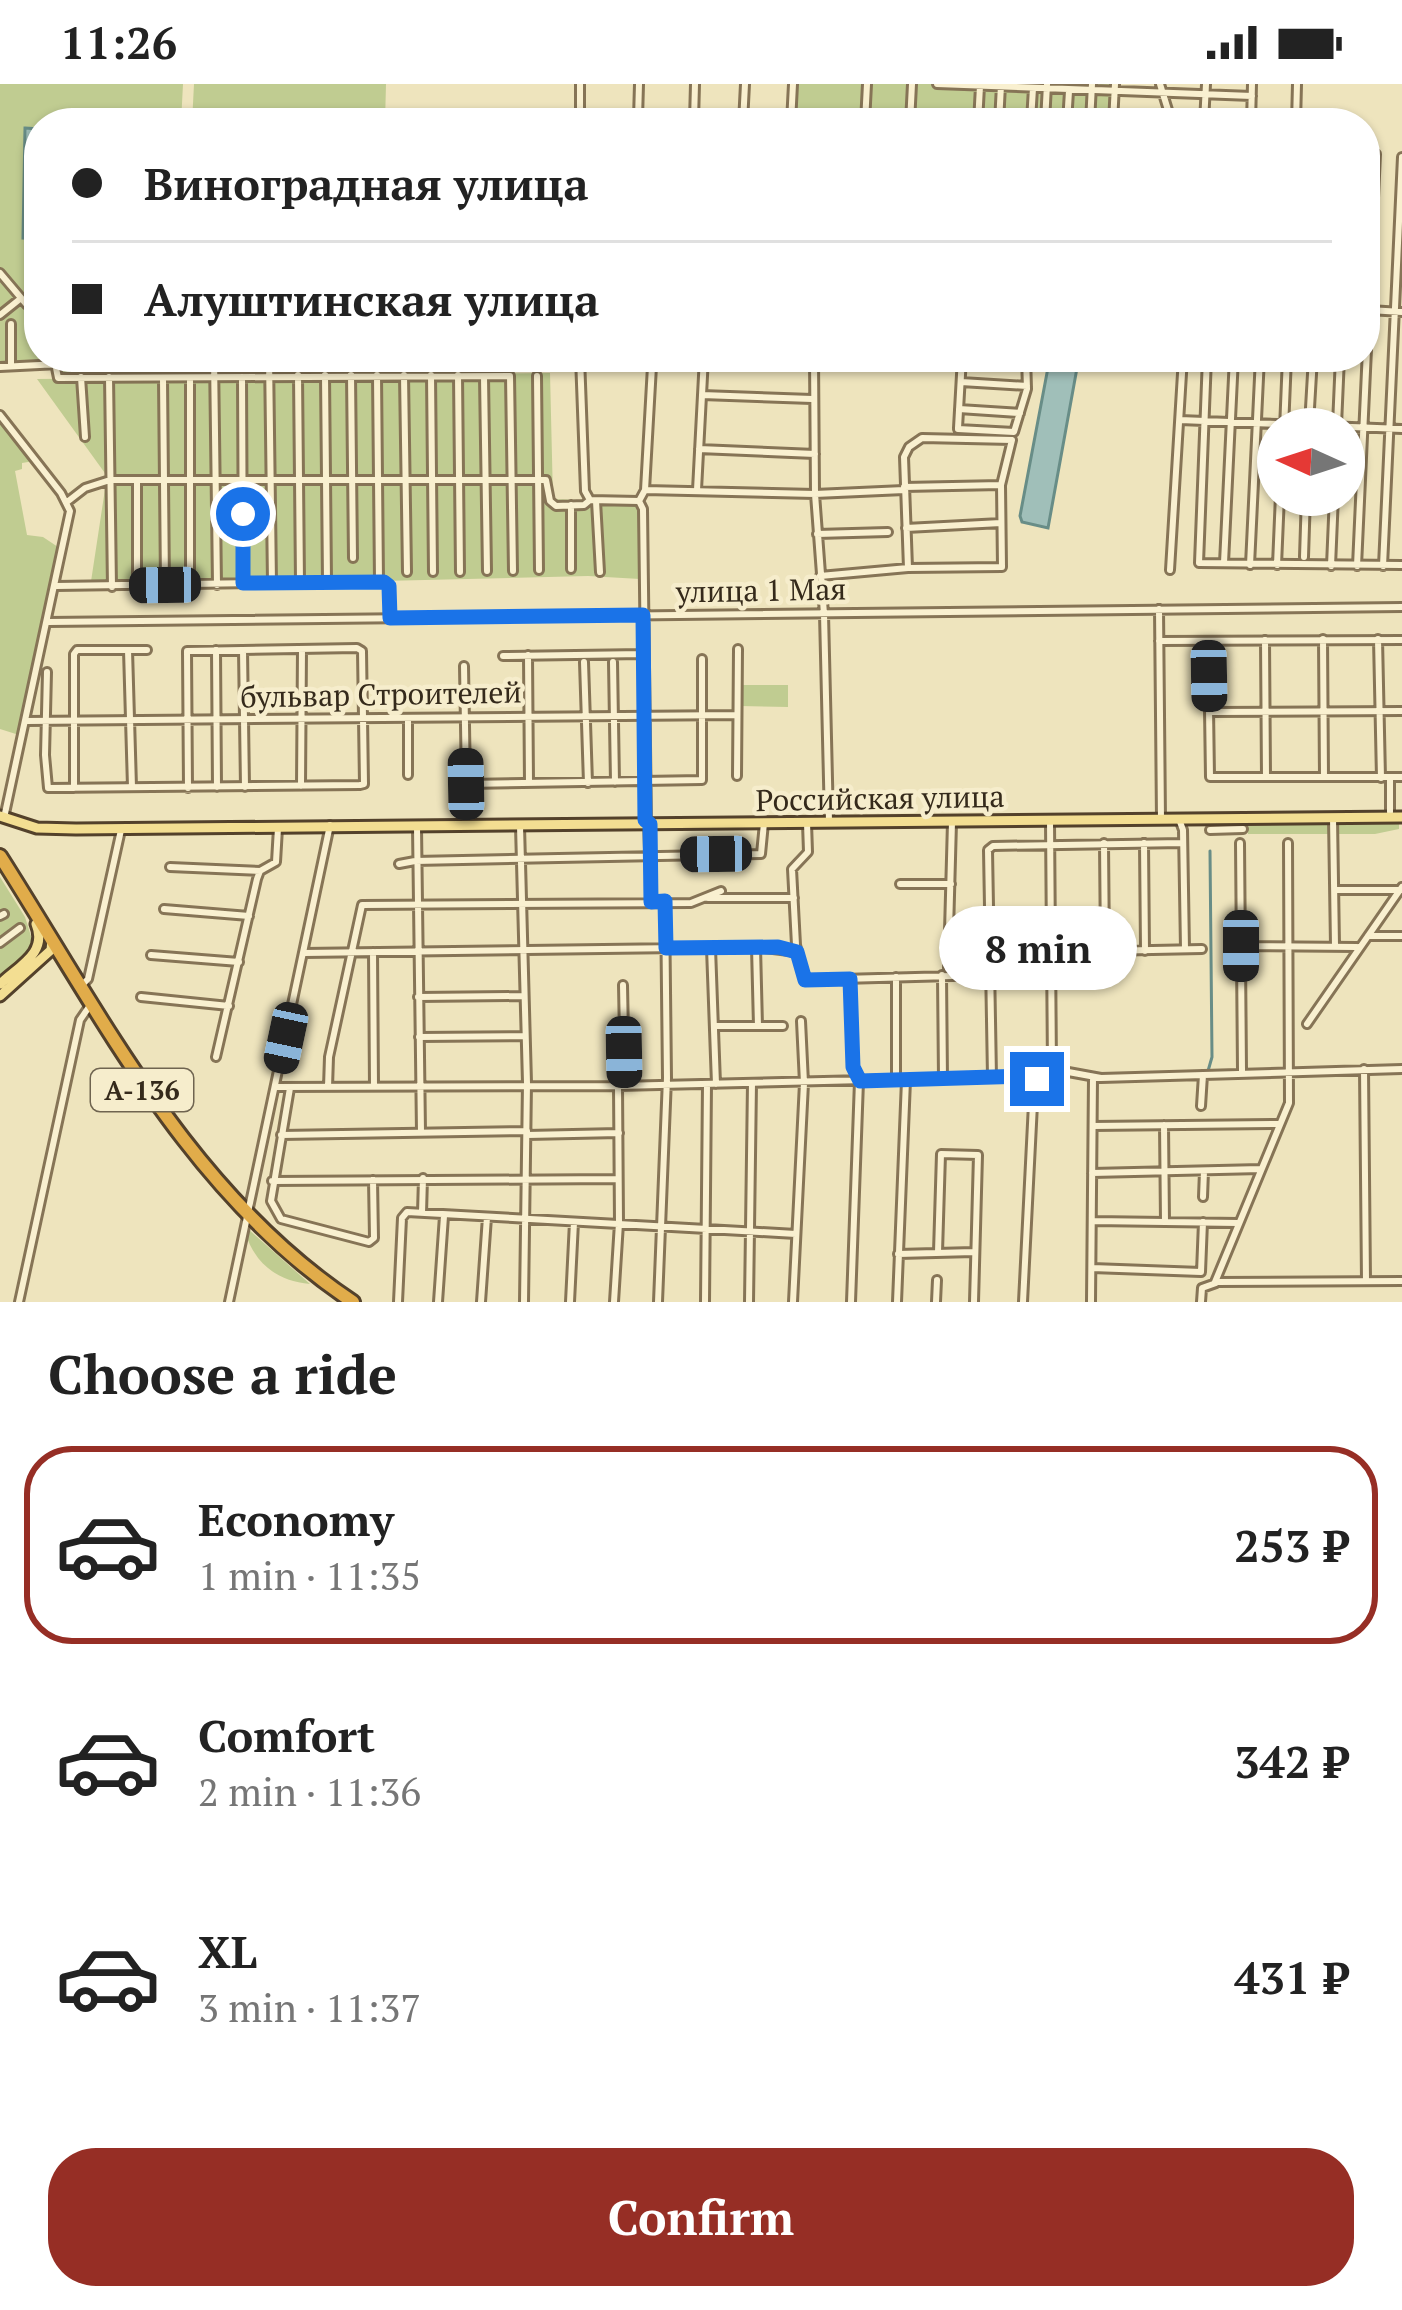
<!DOCTYPE html>
<meta charset="utf-8">
<style>
body{margin:0;font-family:"PT Serif",serif;background:#f2f2f2;color:#222;height:100vh;display:flex;flex-direction:column;font-size:45px;white-space:nowrap}
*{box-sizing:border-box;margin:0}
p{font-size:39px;color:#767676}
.icon{flex:none;width:66px;height:66px;fill:none;stroke:currentColor;stroke-width:2;stroke-linecap:round;stroke-linejoin:round}
.map{position:relative;height:1218px;overflow:hidden}
.sheet{display:flex;flex-direction:column;background:#fff;flex:1}
.sheet>*{flex:none}
.hud{position:absolute;left:24px;top:24px;width:1356px;height:264px;border-radius:48px;box-shadow:0 3px 9px #0004;display:grid;align-content:center;height:264px;padding:0 48px;background:#fff}
.needle{width:78px;rotate:273deg}
.buttons{position:absolute;left:1257px;top:324px;display:grid;gap:24px}
.buttons a{display:grid;place-items:center;width:108px;height:108px;border-radius:50%;background:#fff;box-shadow:0 3px 9px #0004;font-size:60px}
.end{position:absolute;width:54px;height:54px;margin:-27px;border:15px solid #1a73e8;background:#fff;box-shadow:0 0 0 6px #fff}
.from{border-radius:50%}
.bubble{position:absolute;height:84px;border-radius:42px;background:#fff;box-shadow:0 3px 9px #0004;font-size:39px;font-weight:800;line-height:84px;text-align:center}
.car{position:absolute;width:36px;height:72px;margin:-36px -18px;border-radius:15px;box-shadow:0 0 9px 3px #0007;background:linear-gradient(#222 24%,#8ab4d8 0 40%,#222 0 76%,#8ab4d8 0 86%,#222 0)}
.hud b{display:flex;align-items:center;gap:42px;height:114px;font-size:45px}
.hud b+b{border-top:3px solid #e0e0e0}
.hud i{width:30px;height:30px;background:#222}
ul{padding:0;list-style:none}
li{display:flex;align-items:center;gap:36px;height:198px;margin:0 24px 18px;padding:0 24px;border:6px solid transparent;border-radius:48px}
li div{flex:1}
li b{display:block;font-size:45px}
li em{font-style:normal;font-weight:800}
li.selected{border-color:#962e25}
li>.icon{width:108px;height:108px;stroke-width:1.5}
h2{padding:0 48px;font-size:54px;line-height:144px}
.button{display:flex;gap:24px;margin-top:auto;padding:24px 48px}
.button a{flex:1;height:138px;border-radius:48px;background:#962e25;color:#fff;font-size:48px;font-weight:800;line-height:138px;text-align:center}
.status{display:flex;justify-content:space-between;align-items:center;height:84px;padding:0 60px;background:#fff;direction:ltr}
.status svg{height:33px;fill:currentColor}
.map>svg:first-child{display:block}
.green{fill:#c0cc91}
.water{fill:#a0bfb9;stroke:#688d87;stroke-width:3}
.lines{fill:none;stroke-linecap:round;stroke-linejoin:round}
.stream{stroke:#688d87;stroke-width:3}
.minor-casing{stroke:#867456;stroke-width:12}
.major-casing{stroke:#53412b;stroke-width:15}
.highway-casing{stroke:#53412b;stroke-width:18}
.minor{stroke:#f9f0d0;stroke-width:6}
.major{stroke:#f3de92;stroke-width:9}
.highway{stroke:#e1ac4a;stroke-width:12}
.route{stroke:#1a73e8;stroke-width:15}
.labels{text-anchor:middle;dominant-baseline:central;stroke-width:9;stroke-linejoin:round;paint-order:stroke}
.shield{fill:#f6edcc;stroke:#6f6450;stroke-width:3}
.shield-label{font-size:27px;font-weight:bold;fill:#352a1b}
.street-label{font-size:30px;fill:#352a1b;stroke:#f6edcc}
</style>
<div class="status"><b>11:26</b><svg viewBox="0 0 49 12"><path d="M0 12V9h3v3zM5 12V6h3v6zM10 12V3h3v9zM15 12V0h3v12zM26 1h20v11H26zM47 4h2v5h-2z"/></svg></div>
<div class="map">
<svg width="1402" height="1218" viewBox="0 0 1402 1218">
<rect width="100%" height="100%" fill="#eee4bd"/>
<path class="green" d="M0 0H183L181 39H39V45H25L23 153 39 155V216L33 211 39 223V273H58L54 277 0 280Z
M194 0H386L385 39H192Z
M797 0H1118L1115 39H838V32L796 30Z
M179 277 184 278V287L62 289 65 282Z
M550 289 553 415 637 418 642 422 640 495 588 492 90 504 107 392 37 295Z
M0 338 34 377 22 379V385L15 387 27 451 43 453 58 463 19 651 0 645Z
M740 601H788V623L740 622Z
M1390 737 1399 738V745L1375 750H1248V738Z
M0 793 25 833 35 865 0 893Z
M248 1145 310 1200C277 1197 255 1180 245 1148Z"/>
<path class="water" d="M25 44 39 45V155L23 154Z
M1050 273H1079L1048 444 1022 438 1020 432Z"/>
<g class="lines">
<path class="stream" d="M1203 989 1208 987 1212 973 1210 767"/>
<g class="minor-casing">
<path id="minor" d="M937 0 1252 12
M1160 0 1172 39
M580 35 727 39
M638 35 639 0
M694 37 695 0
M1031 37 1033 4
M580 39V0
M743 39 745 0
M791 39 793 0
M865 39 867 0
M910 39 912 0
M978 39 980 2
M999 39 1001 1
M1045 39 1047 0
M1067 39 1069 7
M1090 39 1092 0
M1113 39 1115 0
M1204 39 1206 0
M1251 39 1252 0
M1296 39 1297 0
M0 189 27 221 39 223
M1369 226 1402 228
M0 231 20 215
M11 240V281
M214 273 217 501
M269 273 272 499
M580 273 585 407 590 416
M814 273 815 410 824 530 829 737
M1207 273 1199 479 1402 481
M55 279 58 294 510 292 513 487
M0 283 198 273
M298 291 300 498
M325 291 327 497
M351 291 353 474
M377 291 379 497
M404 291 407 488
M431 291 433 488
M458 291 460 488
M537 292 539 486
M81 293 85 353
M109 293 112 503
M242 293 243 499
M484 293 487 487
M190 294V501
M163 295 165 501
M961 298 1027 302
M702 311 812 315
M959 325 1020 329
M0 331 61 409 70 427 4 734
M1180 336 1402 345
M1309 341 1313 273
M1337 341 1340 273
M958 344 962 273
M958 345 1014 348 1027 305 1026 273
M1284 345 1287 273
M699 365 815 370
M137 397V502
M904 403 1001 401
M645 406 815 410 904 406
M697 406 704 273
M596 417 600 488
M639 417 643 425 647 740
M639 417 645 406 652 282 661 273
M67 418 85 404 110 396H546L550 417 556 422 584 421 590 416 639 417
M906 444 1001 439
M817 450 888 448
M1304 473 1306 411
M1224 479 1234 273
M1250 481 1260 273
M1277 481 1280 411
M1331 482 1334 411
M1357 482 1376 70
M1383 482 1402 73
M571 485V421
M1170 486 1183 273
M820 492 908 484 1002 483 1001 401 1012 356 922 354 909 363 904 373 908 484
M379 497 389 502 390 534
M56 502 379 497
M1159 525 1161 736
M48 538 1402 523
M1323 555 1324 693
M1378 555 1381 694
M1265 556 1266 693
M1159 557 1402 556
M1208 557 1210 693H1402
M128 566 132 703
M216 566 217 703
M243 566 245 703
M528 571 529 699
M503 572 643 570
M584 578 588 699
M613 578 615 698
M464 582 466 700 702 696V575
M47 588 45 671 48 704 360 701 364 700 362 567 357 564 187 567 188 704
M1210 628 1402 627
M408 634V691
M26 637 737 631
M737 692 738 565
M301 702 302 565
M74 704V570L77 566H147
M1390 728V694
M1333 734 1335 862
M1179 735 1183 746 1185 865
M1050 737 1052 985
M648 738 651 818
M807 739 808 768 792 785 796 861 805 896 989 891
M520 742 527 999 524 1218
M417 743 421 1048
M1210 746 1243 745
M1104 759 1105 867
M1144 759 1145 867
M1240 759 1242 986
M1288 759 1289 1019 1215 1198 1402 1197
M399 780 415 777 761 770 764 739
M170 783 260 787
M900 800H951
M1335 806H1402
M708 814H794
M164 825 249 832
M0 832 4 830
M1368 852H1402
M0 859 20 844
M1241 862 1357 863
M756 863 758 942
M711 864 716 1000
M373 868 374 1002
M1053 868 1202 865
M304 869 756 863 797 868
M151 871 239 878
M948 884 952 738
M942 891 943 995
M896 893V996
M850 895 853 983 859 997 851 1218
M82 901 88 895 121 746
M623 901 625 1002
M141 913 229 922
M418 913 523 912
M1307 940 1402 803
M714 942H783
M419 953 525 952
M216 973 257 795 260 787 276 778 278 744
M1052 985 1101 994 1402 985
M1364 985 1366 1197
M992 993 988 766 993 762 1183 759
M276 1003 618 1002 1029 992 1037 995
M328 1003 329 973 362 821 691 819 721 807
M290 1004 271 1117 281 1135 369 1158 374 1154 373 1096
M1201 1022 1203 991
M1164 1041 1165 1138
M1093 1042 1280 1040
M281 1051 527 1047
M527 1051 619 1049
M1092 1089 1261 1085
M272 1097 617 1095
M1203 1113 1204 1087
M422 1129 423 1094
M1093 1137 1238 1139
M938 1168 941 1070 978 1071 974 1218
M898 1170 974 1168
M1092 1184 1201 1188 1203 1138
M19 1218 80 936 91 920
M229 1218 330 741
M398 1218 402 1134 407 1128 796 1150
M438 1218 444 1132
M481 1218 487 1133
M570 1218 574 1138
M614 1218 619 1139 618 1002
M658 1218 667 994 665 817
M705 1218 707 1000
M749 1218 752 999
M793 1218 804 999 801 937
M897 1218 906 996
M936 1218 937 1196
M1023 1218 1034 1000 1052 985
M1091 1218 1093 994
M1201 1218 1202 1204 1216 1199"/>
</g>
<g class="major-casing">
<path id="major" d="M0 732 37 744 76 745 1402 733
M0 900C19 882 48 869 36 840
M0 912 51 866 52 856"/>
</g>
<g class="highway-casing">
<path id="highway" d="M0 772C102 932 190 1110 353 1218"/>
</g>
<use href="#minor" class="minor"/>
<use href="#major" class="major"/>
<use href="#highway" class="highway"/>
</g>
<g class="lines">
<path class="route" d="M243 430V499L384 498 389 502 390 534 643 531 645 736 650 740 651 818 665 817 666 864 778 863 797 868 805 896 850 895 853 983 860 997 1029 992 1037 995"/>
</g>
<g class="labels">
<rect class="shield" x="91" y="985" width="102" height="42" rx="9"/>
<g class="shield-label">
<text x="142" y="1006">А-136</text>
</g>
<g class="street-label">
<text transform="translate(761 506) rotate(-1)">улица 1 Мая</text>
<text transform="translate(381 610) rotate(-1)">бульвар Строителей</text>
<text transform="translate(880 714) rotate(-1)">Российская улица</text>
</g>
</g>
</svg>
<div class="buttons">
<a><svg class="needle" viewBox="-14 -14 28 28"><path d="M0-13l5 13h-10z" fill="#e53935"/><path d="M0 13l5-13h-10z" fill="#767676"/></svg></a>
</div>
<i class="end from" style="left:243px;top:430px"></i>
<i class="end" style="left:1037px;top:995px"></i>
<div class="bubble" style="left:939px;top:822px;width:198px">8 min</div>
<i class="car" style="left:165px;top:501px;rotate:269deg"></i>
<i class="car" style="left:1209px;top:592px;rotate:179deg"></i>
<i class="car" style="left:466px;top:700px;rotate:359deg"></i>
<i class="car" style="left:716px;top:770px;rotate:269deg"></i>
<i class="car" style="left:1241px;top:862px;rotate:180deg"></i>
<i class="car" style="left:286px;top:954px;rotate:192deg"></i>
<i class="car" style="left:624px;top:968px;rotate:179deg"></i>
<div class="hud">
<b><i class="from"></i>Виноградная улица</b>
<b><i></i>Алуштинская улица</b>
</div>
</div>
<section class="sheet">
<h2>Choose a ride</h2>
<ul>
<li class="selected"><svg class="icon" aria-label="car" viewBox="0 0 24 24"><path d="M5 17H2v-5l4-1 3-4h7l3 4 3 1v5h-3M9 17h6M6 11h13"/><circle cx="7" cy="17" r="2"/><circle cx="17" cy="17" r="2"/></svg><div><b>Economy</b><p>1 min · 11:35</p></div><em>253 ₽</em></li>
<li><svg class="icon" aria-label="car" viewBox="0 0 24 24"><path d="M5 17H2v-5l4-1 3-4h7l3 4 3 1v5h-3M9 17h6M6 11h13"/><circle cx="7" cy="17" r="2"/><circle cx="17" cy="17" r="2"/></svg><div><b>Comfort</b><p>2 min · 11:36</p></div><em>342 ₽</em></li>
<li><svg class="icon" aria-label="car" viewBox="0 0 24 24"><path d="M5 17H2v-5l4-1 3-4h7l3 4 3 1v5h-3M9 17h6M6 11h13"/><circle cx="7" cy="17" r="2"/><circle cx="17" cy="17" r="2"/></svg><div><b>XL</b><p>3 min · 11:37</p></div><em>431 ₽</em></li>
</ul>
<div class="button"><a>Confirm</a></div>
</section>
